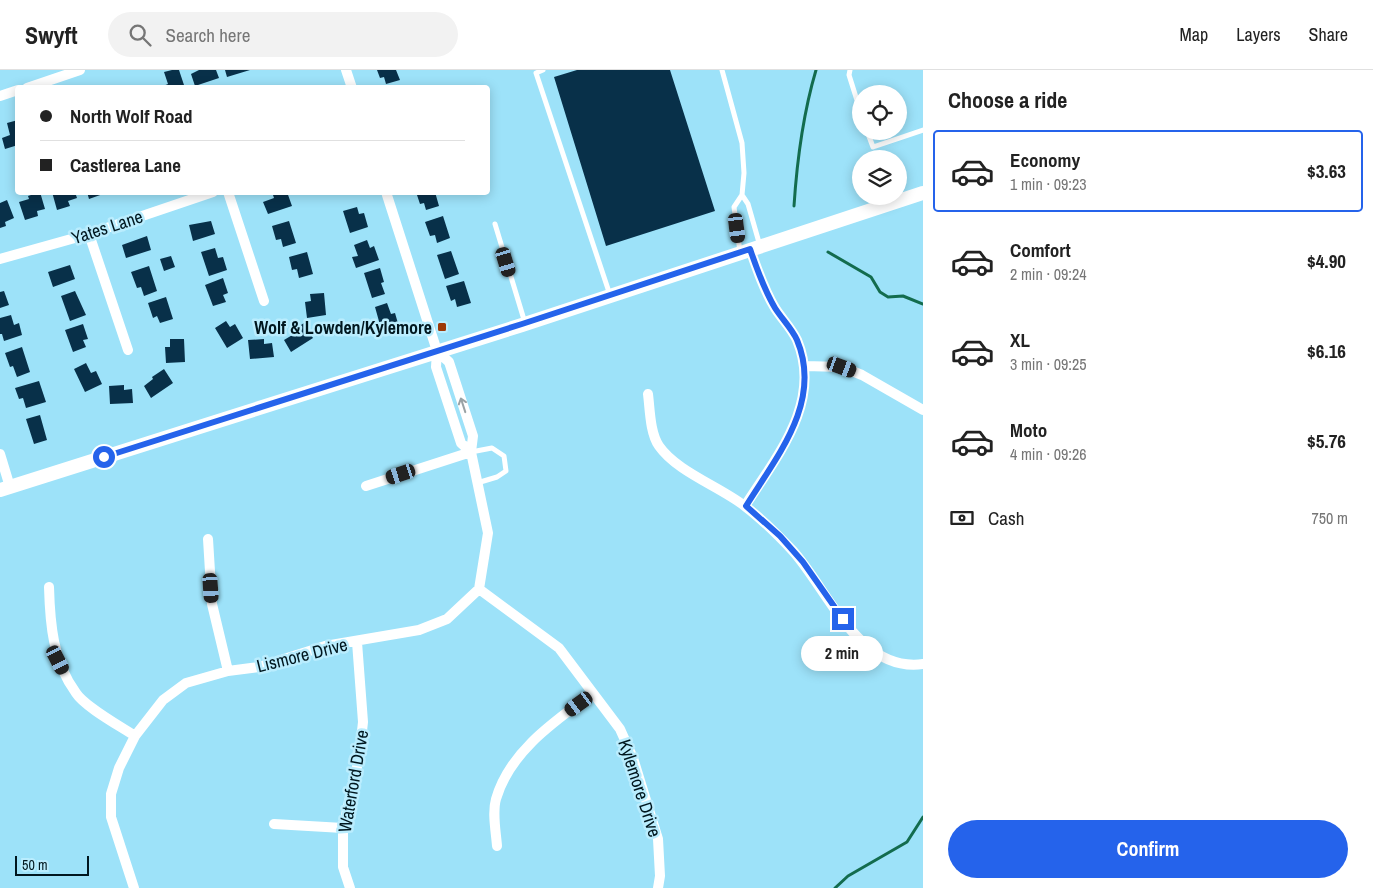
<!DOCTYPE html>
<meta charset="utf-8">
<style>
body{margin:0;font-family:"Archivo Narrow",sans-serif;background:#f2f2f2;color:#222;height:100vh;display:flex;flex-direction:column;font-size:19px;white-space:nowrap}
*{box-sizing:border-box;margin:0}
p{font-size:16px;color:#767676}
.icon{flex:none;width:28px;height:28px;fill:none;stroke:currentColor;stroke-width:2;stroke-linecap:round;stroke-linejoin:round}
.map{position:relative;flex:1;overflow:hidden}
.side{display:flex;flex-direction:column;background:#fff;width:450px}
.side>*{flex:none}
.top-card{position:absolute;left:15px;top:15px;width:475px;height:110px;border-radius:5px;box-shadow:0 2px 12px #0003;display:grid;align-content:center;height:110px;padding:0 25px;background:#fff}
.fabs{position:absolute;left:852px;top:15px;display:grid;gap:10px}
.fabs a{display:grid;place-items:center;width:55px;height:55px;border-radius:50%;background:#fff;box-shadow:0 2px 12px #0003;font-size:25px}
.scale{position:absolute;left:15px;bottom:12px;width:74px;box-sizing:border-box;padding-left:5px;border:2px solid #00171f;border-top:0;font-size:14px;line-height:18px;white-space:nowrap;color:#00171f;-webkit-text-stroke:4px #baedfe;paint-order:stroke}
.end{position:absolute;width:22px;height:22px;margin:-11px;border:6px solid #2563eb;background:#fff;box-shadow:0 0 0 2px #fff}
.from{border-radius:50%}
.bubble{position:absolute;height:35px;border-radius:18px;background:#fff;box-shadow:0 2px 12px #0003;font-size:16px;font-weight:700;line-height:35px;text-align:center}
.car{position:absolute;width:15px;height:30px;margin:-15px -8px;border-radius:6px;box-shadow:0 0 4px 1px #0007;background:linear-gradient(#222 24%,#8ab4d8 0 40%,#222 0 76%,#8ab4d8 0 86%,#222 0)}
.top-card b{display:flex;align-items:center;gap:18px;height:48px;font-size:19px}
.top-card b+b{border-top:1px solid #e0e0e0}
.top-card i{width:12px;height:12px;background:#222}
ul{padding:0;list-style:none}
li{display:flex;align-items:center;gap:15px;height:82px;margin:0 10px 8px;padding:0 15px;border:2px solid transparent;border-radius:5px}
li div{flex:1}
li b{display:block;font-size:19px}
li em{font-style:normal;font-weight:700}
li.on{border-color:#2563eb}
li>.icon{width:45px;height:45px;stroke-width:1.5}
h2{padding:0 25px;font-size:22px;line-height:60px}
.pay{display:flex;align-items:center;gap:12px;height:55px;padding:0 25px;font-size:19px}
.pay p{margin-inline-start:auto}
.primary-button{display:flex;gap:10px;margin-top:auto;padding:10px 25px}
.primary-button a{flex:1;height:58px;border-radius:30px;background:#2563eb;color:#fff;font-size:20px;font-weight:700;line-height:58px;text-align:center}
header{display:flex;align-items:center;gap:30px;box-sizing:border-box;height:70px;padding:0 25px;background:#fff;border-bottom:1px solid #e0e0e0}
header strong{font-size:24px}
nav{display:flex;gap:28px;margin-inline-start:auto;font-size:18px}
.search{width:350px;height:45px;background:#f2f2f2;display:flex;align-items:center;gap:12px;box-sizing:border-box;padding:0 18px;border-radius:28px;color:#767676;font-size:19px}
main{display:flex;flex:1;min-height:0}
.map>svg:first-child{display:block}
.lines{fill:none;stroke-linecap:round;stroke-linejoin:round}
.stream{stroke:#136c4e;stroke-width:3}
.building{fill:#083049}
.lane{stroke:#fff;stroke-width:5}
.street{stroke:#fff;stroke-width:10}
.secondary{stroke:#fff;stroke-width:14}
.oneway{stroke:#99a2a5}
.route{stroke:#2563eb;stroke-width:6}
.poi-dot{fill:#9d3908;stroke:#baedfe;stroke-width:2}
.labels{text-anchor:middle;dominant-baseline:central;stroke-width:5;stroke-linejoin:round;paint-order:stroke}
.street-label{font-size:18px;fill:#00171f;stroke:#baedfe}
.poi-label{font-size:18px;font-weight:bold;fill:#00171f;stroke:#baedfe;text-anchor:end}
</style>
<header>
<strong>Swyft</strong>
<div class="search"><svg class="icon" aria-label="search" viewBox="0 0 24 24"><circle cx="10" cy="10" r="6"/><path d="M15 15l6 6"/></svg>Search here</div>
<nav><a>Map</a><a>Layers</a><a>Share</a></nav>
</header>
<main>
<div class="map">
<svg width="923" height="818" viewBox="0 0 923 818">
<rect width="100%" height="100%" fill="#9de2f9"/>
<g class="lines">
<path class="stream" d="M794 136C797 90 803 44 816 0
M828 182 871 207 880 222 888 227 903 226 923 234
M835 818 848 806 907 772 923 747"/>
</g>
<path class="building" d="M172 0H179L185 18H158L168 14 164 2Z
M199 0H216L219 8 195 16 191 4Z
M225 0H250L227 7Z
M377 0H396L400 10 386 14 384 7 380 8Z
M577 0H670L715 141 606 176 554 7Z
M18 50V75L5 79 2 68 10 65 7 53Z
M40 122 45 139 37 141 38 146 25 150 19 132 29 129 28 126Z
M52 122H75L77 128 68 131 70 136 57 140Z
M87 122H102L103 124 89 129Z
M279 122H287L292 136 268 144 263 132 274 128 273 125Z
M416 122H435L439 136 426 140 424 133 420 134Z
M7 130 14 148 5 152 6 156 0 158V133Z
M357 137 359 144 364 143 368 157 350 163 343 141Z
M443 146 450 168 437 173 435 165 430 166 425 152Z
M211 151 215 164 193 171 189 155Z
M289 151 296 173 283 177 281 169 276 170 272 156Z
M147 166 151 180 126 188 122 175Z
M367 170 370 178 374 176 379 190 356 198 352 187 358 186 354 175Z
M215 178 218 188 223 187 227 200 209 206 201 182Z
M451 181 459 204 445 209 437 185Z
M307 182 313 204 299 208 297 199 292 200 289 187Z
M171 186 175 197 164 201 160 189Z
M70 195 75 209 53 217 48 202Z
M149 196 157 221 144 226 141 217 137 218 131 202Z
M380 198 384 212 381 213 385 224 372 228 364 203Z
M223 208 228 223 223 225 226 232 213 236 205 215Z
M464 211 471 233 457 237 455 229 451 231 446 216Z
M4 221 9 235 0 238V222Z
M75 221 86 245 70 251 61 226Z
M324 223 326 245 307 248 305 232 311 231 310 224Z
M166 227 173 249 160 253 157 246 153 248 148 233Z
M387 233 391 244 395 243 399 257 382 262 375 237Z
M11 245 14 255 19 253 22 265 4 271 2 264H0V248Z
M226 251 230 257 235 254 243 268 227 278 215 258Z
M304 253 313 268 291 282 284 270 294 264 292 261Z
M83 254 88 269 83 270 86 277 73 282 65 260Z
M170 269H184L185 292 166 293 165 277H170Z
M264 269V274L272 273 274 287 250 289 248 270Z
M22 277 30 302 17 307 13 296 10 297 5 283Z
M86 293 91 303 96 301 102 314 85 322 74 299Z
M164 299 173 313 151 328 144 316 153 309 152 307Z
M39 311 46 332 26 338 23 328 19 329 15 318Z
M124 315V320L132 319 133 333 110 334 109 316Z
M40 345 47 370 34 374 26 349Z"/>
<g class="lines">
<path class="lane" d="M543 0 536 3 610 225
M722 0 742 73 744 103 742 125 734 137 740 182
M850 0 849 5 861 43
M867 61 873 77 923 60
M742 125 748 134 760 176
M495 154 525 253
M471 382 492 378 504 386 506 401 497 407 477 413"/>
<path class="street" d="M346 0 352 18
M27 18 80 0
M0 26 18 20
M228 122 264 231
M386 122 437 281 436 297 461 373 471 382
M89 164 128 280
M0 189 89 164 213 122
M437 281 449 292 473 366 471 382 488 463 479 519 559 578 620 659 633 688 658 769 660 806 658 818
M805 296 842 297 862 305 923 340
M648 324C650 340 650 363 659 376 677 402 721 417 746 437 763 450 778 465 793 481 828 520 859 603 923 594
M0 384 10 417
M366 416 471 382
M745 436C777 386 823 332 797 270 792 259 782 249 775 238 764 220 757 199 750 179
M208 469 212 534 228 601
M49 517C50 554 53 592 76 623 85 637 120 656 135 666
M274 754 343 758
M497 776C496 762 492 743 496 729 510 681 555 651 593 623
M134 818 111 747V724L119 698 135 666 163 630 186 613 228 601 259 597 325 576 419 560 447 549 479 519
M350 818 343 797V758L359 688 363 652 357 572"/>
<path class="secondary" d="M0 420 522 255 923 123"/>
</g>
<defs><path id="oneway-shaft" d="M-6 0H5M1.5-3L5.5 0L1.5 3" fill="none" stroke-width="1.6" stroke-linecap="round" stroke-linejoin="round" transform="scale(1.25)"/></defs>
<use class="oneway" href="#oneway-shaft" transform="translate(463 335) rotate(-108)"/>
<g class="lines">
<path class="route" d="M104 387 522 254 750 179C757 199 764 220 775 238 782 249 792 259 797 270 823 332 777 386 746 436L780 466 803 492 843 549"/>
</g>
<rect class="poi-dot" x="437" y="252" width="10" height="10" rx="2.5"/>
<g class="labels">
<g class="street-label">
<text transform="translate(107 157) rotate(-18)">Yates Lane</text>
<text transform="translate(302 585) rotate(-14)">Lismore Drive</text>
<text transform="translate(353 711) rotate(-80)">Waterford Drive</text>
<text transform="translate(640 718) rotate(72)">Kylemore Drive</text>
</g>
<g class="poi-label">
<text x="432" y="257">Wolf &amp; Lowden/Kylemore</text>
</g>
</g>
</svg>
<div class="fabs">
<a><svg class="icon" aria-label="locate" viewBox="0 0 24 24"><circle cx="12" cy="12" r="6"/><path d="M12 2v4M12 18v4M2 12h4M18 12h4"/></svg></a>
<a><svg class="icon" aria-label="layers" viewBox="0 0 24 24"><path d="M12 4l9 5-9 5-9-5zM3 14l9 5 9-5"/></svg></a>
</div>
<div class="scale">50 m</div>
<i class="end from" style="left:104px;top:387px"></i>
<i class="end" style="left:843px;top:549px"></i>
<div class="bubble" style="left:801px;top:566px;width:82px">2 min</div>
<i class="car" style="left:737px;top:158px;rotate:173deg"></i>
<i class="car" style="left:506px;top:192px;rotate:163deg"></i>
<i class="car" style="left:842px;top:297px;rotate:110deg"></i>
<i class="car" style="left:401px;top:404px;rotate:252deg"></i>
<i class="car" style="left:211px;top:518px;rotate:176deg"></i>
<i class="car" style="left:58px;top:590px;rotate:153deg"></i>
<i class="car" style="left:579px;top:634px;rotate:234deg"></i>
<div class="top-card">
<b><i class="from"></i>North Wolf Road</b>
<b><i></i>Castlerea Lane</b>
</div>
</div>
<section class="side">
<h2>Choose a ride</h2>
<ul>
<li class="on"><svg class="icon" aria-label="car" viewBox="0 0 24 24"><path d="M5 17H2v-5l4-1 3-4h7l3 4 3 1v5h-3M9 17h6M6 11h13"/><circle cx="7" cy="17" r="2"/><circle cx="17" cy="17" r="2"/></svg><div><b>Economy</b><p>1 min · 09:23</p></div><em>$3.63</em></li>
<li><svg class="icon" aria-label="car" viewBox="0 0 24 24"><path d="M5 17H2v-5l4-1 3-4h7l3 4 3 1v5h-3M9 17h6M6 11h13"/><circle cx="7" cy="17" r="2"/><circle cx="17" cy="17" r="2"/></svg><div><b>Comfort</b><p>2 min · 09:24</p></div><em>$4.90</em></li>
<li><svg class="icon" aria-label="car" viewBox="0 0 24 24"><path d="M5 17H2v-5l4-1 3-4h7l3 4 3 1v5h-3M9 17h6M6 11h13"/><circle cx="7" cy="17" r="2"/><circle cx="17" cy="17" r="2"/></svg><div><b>XL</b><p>3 min · 09:25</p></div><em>$6.16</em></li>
<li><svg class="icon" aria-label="car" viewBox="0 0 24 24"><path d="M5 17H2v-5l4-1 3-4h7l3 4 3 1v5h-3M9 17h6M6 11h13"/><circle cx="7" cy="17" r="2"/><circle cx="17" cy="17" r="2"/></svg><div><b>Moto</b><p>4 min · 09:26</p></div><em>$5.76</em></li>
</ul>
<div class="pay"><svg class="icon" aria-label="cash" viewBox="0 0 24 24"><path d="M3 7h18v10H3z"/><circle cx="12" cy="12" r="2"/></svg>Cash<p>750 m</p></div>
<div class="primary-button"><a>Confirm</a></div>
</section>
</main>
